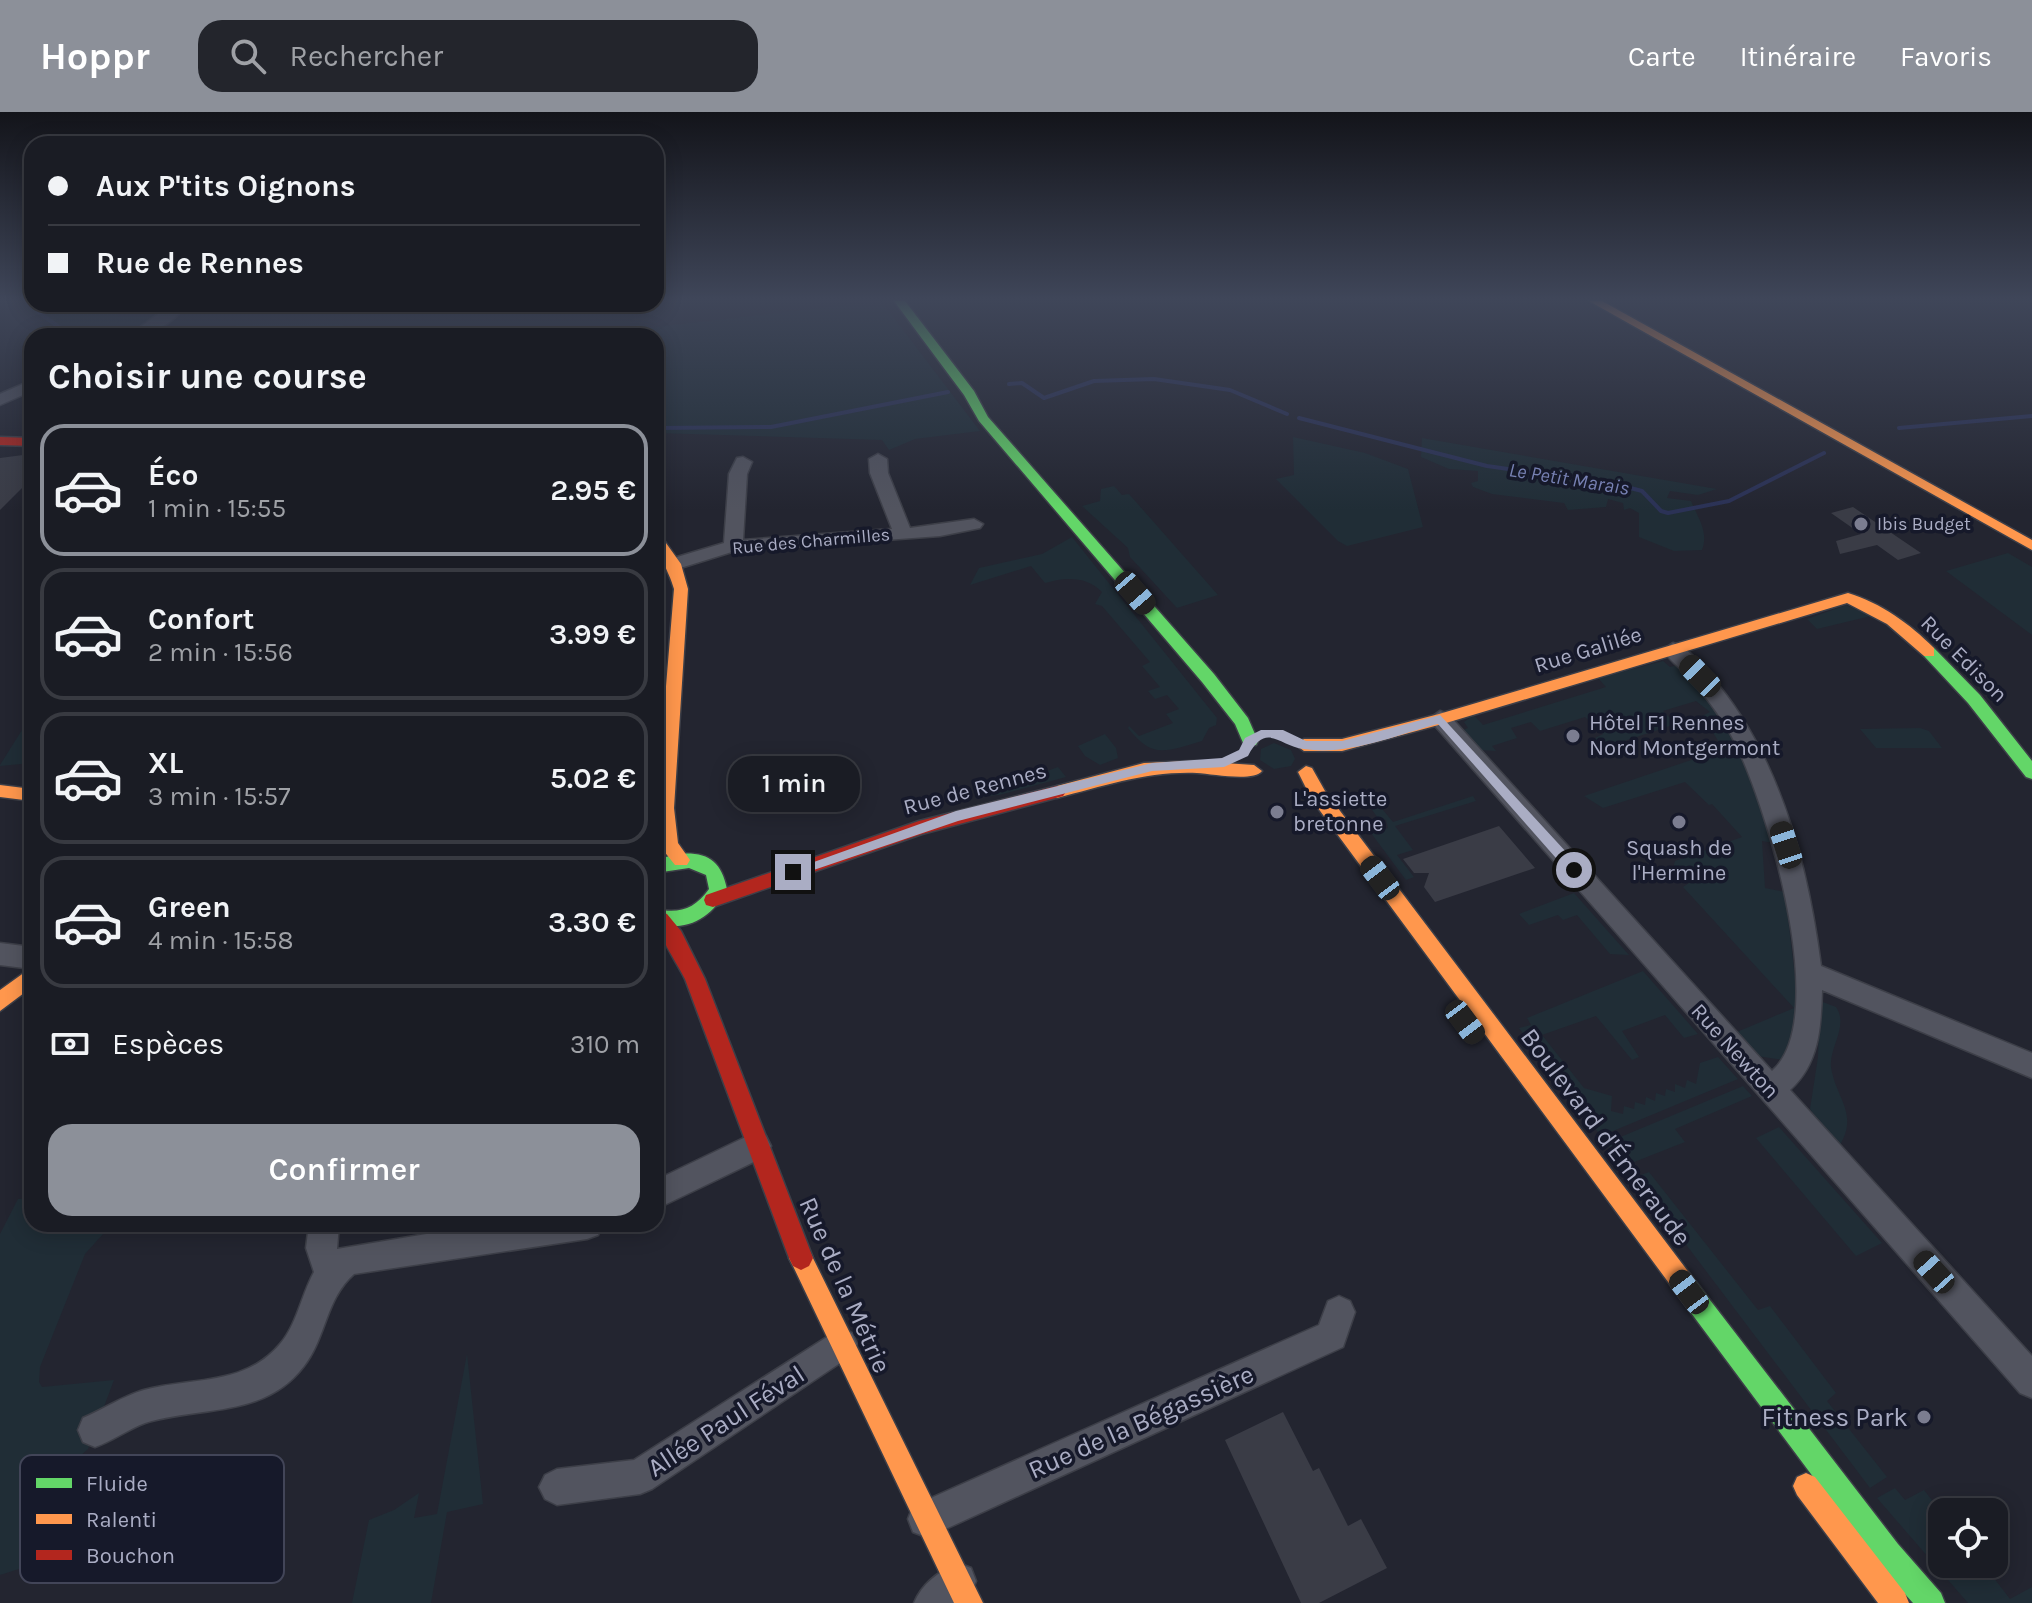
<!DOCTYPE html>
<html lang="fr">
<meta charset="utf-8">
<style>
body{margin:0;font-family:Karla,sans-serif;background:#23252c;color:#f1f3f6;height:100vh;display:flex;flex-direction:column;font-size:30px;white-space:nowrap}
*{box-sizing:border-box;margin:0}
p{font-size:26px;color:#9fa1a6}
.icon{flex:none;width:44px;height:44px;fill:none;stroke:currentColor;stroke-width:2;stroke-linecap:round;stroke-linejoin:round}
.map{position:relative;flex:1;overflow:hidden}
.details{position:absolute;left:24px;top:216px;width:640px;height:904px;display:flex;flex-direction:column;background:#1a1c24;border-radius:24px;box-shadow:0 4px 20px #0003,0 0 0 2px #383a41}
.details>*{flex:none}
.hud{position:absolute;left:24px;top:24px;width:640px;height:176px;border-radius:24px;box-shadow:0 4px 20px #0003,0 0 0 2px #383a41;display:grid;align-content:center;height:176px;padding:0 24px;background:#1a1c24}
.controls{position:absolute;left:1928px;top:1386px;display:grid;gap:16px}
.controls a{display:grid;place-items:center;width:80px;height:80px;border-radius:16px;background:#1a1c24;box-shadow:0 4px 20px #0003,0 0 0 2px #383a41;font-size:40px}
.end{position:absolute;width:36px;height:36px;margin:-18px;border:10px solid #aaadc4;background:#111;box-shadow:0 0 0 4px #111}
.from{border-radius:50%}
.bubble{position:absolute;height:56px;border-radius:24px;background:#1a1c24;box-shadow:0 4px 20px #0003,0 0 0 2px #383a41;font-size:26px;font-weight:600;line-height:56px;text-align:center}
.car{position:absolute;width:24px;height:48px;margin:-24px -12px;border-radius:10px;box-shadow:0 0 6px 2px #0007;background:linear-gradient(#222 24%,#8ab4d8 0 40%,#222 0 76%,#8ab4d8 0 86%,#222 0)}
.hud b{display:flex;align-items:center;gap:28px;height:76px;font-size:30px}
.hud b+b{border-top:2px solid #383a41}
.hud i{width:20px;height:20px;background:#f1f3f6}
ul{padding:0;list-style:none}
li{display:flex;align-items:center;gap:24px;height:132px;margin:0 16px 12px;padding:0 8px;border:4px solid #383a41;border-radius:24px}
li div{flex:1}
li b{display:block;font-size:30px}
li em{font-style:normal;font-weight:600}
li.on{border-color:#8c9099}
li>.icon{width:72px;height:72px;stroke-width:1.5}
h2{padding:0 24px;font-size:36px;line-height:96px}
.pay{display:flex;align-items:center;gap:20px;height:88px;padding:0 24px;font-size:30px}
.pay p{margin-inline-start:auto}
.button{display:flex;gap:16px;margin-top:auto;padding:16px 24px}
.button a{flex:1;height:92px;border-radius:24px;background:#8c9099;color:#fff;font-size:32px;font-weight:600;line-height:92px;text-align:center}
header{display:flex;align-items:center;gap:48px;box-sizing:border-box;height:112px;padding:0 40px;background:#8c9099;color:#fff}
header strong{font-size:38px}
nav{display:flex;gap:44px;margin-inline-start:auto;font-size:28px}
.search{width:560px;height:72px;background:#23252c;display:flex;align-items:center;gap:20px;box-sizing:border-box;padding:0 28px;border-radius:24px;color:#9fa1a6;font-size:30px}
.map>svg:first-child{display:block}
.green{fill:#202d36}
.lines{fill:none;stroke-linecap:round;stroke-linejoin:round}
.stream{stroke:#2b3256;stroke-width:4}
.building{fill:#3a3c46}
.street-casing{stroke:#3d3f48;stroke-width:3}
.fast-casing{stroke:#3d3f48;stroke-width:3}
.slow-casing{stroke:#3d3f48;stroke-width:3}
.jam-casing{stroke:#3d3f48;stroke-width:3}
.street{fill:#52545f;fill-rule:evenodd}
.fast{fill:#63d668;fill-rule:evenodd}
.slow{fill:#ff974d;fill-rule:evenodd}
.jam{fill:#b3261e;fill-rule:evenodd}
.route{fill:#aaadc4}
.poi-dot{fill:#7b7d90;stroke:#16192a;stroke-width:3}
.labels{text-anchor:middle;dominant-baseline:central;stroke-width:7;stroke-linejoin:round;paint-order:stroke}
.far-poi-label{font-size:18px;fill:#aaadc4;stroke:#16192a;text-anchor:start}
.far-street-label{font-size:18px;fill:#aaadc4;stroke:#16192a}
.far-water-label{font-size:20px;font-style:italic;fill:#7781b3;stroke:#16192a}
.street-label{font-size:22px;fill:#aaadc4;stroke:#16192a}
.poi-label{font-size:22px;fill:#aaadc4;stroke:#16192a;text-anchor:start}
.near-street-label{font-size:26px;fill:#aaadc4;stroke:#16192a}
.near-poi-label{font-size:26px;fill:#aaadc4;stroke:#16192a;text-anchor:end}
.key{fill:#16192a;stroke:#424558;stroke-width:2}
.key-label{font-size:22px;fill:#aaadc4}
</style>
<header>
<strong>Hoppr</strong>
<div class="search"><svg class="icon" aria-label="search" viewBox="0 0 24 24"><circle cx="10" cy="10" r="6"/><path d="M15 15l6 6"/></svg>Rechercher</div>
<nav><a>Carte</a><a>Itinéraire</a><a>Favoris</a></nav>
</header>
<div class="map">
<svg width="2032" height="1491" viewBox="0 0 2032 1491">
<rect width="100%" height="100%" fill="#232530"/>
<path class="green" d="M27 189 122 192 117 205 156 204 130 221 157 224H70L46 205 35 201Z
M881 189 980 319 915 327 889 338 882 328 656 321V224H578Z
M338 212 357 216 372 224H191L236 213Z
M1293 325 1365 341 1408 357 1423 415 1347 434 1338 429 1276 367 1294 363Z
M1422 326 1717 377 1698 383 1670 379 1667 386 1691 389C1698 406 1709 420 1702 438L1674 439 1639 425V401L1630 396 1624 398 1623 391 1608 387 1606 395 1568 398 1564 391 1492 382 1473 375 1471 371 1478 369V359L1449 357 1421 345Z
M1114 374 1122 383 1129 382 1218 483 1177 496 1130 445 1128 436 1082 394 1100 389 1101 377Z
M1072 425 1217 606 1216 613 1209 616 1202 629C1167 639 1153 648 1128 616L1129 614 1139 624 1173 611 1166 602 1179 597 1167 583 1155 587 1148 579 1160 575 1142 554 1150 550 1102 494 1095 492 1102 480C1087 464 1065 465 1045 471L1031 454 970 473 979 456 1042 442Z
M2008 441 2032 455V523L1946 459Z
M1846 493 1871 504 1817 517 1807 507Z
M1663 549 1670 555 1679 553 1717 597 1738 633 1774 731 1762 729 1765 776 1785 780 1799 899 1797 917 1783 948 1757 944 1732 922 1794 896 1683 775 1689 771 1673 756 1675 749 1742 725 1712 692 1709 693 1685 670 1603 696 1584 684 1724 637C1715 626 1712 615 1700 605L1710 600 1696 589 1663 599 1676 612 1603 636 1593 627 1603 622 1585 605 1540 619 1531 610 1511 616 1517 626 1492 634 1496 639 1480 638 1463 618 1468 616 1464 610 1474 603 1483 613 1606 575 1598 566Z
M32 602V651L0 654V653Z
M1920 616 1929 619 1942 636H1876L1860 617Z
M1105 622 1116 636 1118 646 1100 653 1085 644 1078 634Z
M1274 631 1291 638 1295 647 1291 654 1274 657 1260 648 1261 637Z
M1058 655 1066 665 999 683 976 685Z
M1473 684 1476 689 1395 714 1413 738 1397 743 1414 765 1406 768 1371 721 1388 716 1386 708 1378 706 1364 687 1372 685 1393 710Z
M1574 781 1629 843 1610 842 1577 803 1563 808 1558 803 1529 813 1519 802Z
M1643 859 1698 922 1684 926 1665 903 1622 919 1639 945 1632 948 1596 904 1542 923 1584 976 1612 984 1611 999 1623 1002 1624 994 1634 997 1635 990 1645 993 1646 985 1655 989 1656 981 1665 984 1666 977 1675 980V972L1685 976 1687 968 1696 972 1700 951 1718 945 1738 967 1601 1024 1519 916 1531 913 1527 906Z
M1820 889 1836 895C1849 914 1829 935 1831 955 1836 988 1861 1002 1837 1038L1810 997 1818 945Z
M1743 974 1752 984 1675 1017 1685 1030 1624 1054 1606 1031Z
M1779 1015 1882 1131 1856 1144 1756 1026Z
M1649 1060 1758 1198 1770 1194 1836 1281 1827 1289 1887 1365 1870 1376 1635 1065Z
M32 1086V1112H112L85 1142 40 1255 39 1270 42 1275 114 1268 88 1337 57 1364 40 1390 26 1423 19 1457 0 1463V1122L18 1087Z
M467 1242 483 1392 447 1400 431 1491H352L369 1408 394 1398 419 1381 414 1406 437 1402Z
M1895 1376 1905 1388 1924 1378 1942 1401V1452H1983L2010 1487 2032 1475V1491H1968L1877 1386Z"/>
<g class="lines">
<path class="stream" d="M29 189 42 203 72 224
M1009 272 1022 271 1044 286 1094 269 1154 267 1230 278 1287 302
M1299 306 1487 354 1615 372 1642 379 1661 399 1668 401 1729 389 1824 341
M656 316 771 315 948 280
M1899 316 2032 304"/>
</g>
<path class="building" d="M23 343 32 344V366L0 398V346Z
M1853 395 1921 441 1898 448 1877 433 1840 442 1836 429 1861 422 1831 401Z
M1499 714 1535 756 1435 790 1424 775 1429 761H1414L1403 747Z
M1283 1300 1313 1359 1319 1356 1348 1414 1361 1407 1387 1456 1319 1491H1301L1225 1328Z"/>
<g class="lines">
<g class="street-casing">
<path id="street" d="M172 192H187C172 212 152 224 128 224Z
M32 268V279L0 293V282Z
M878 342 887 347 888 361 910 416 974 407 983 412 980 416 940 424 735 439 674 458 665 452 667 448 724 431 729 362 737 346 743 345 752 350 747 362 743 428 892 417 870 361 869 347Z
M1673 531C1688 535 1700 552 1710 563 1779 641 1808 753 1821 854L2032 941V966L1822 878C1821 916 1819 952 1790 978L2032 1244V1286L2020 1281 1429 607 1440 599 1448 602 1772 959C1833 906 1765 685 1731 623 1719 602 1704 582 1688 564 1680 556 1669 548 1663 538Z
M0 831 32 835V857L0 853Z
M756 1020 766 1024 771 1034 766 1044 656 1097V1068Z
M309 1112H339L337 1137 486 1112H602L598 1123 587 1127 354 1162C326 1186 326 1226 304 1254 265 1306 201 1294 145 1311 128 1317 113 1329 95 1335L83 1330 78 1318 83 1306C104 1297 123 1284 144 1278 193 1265 245 1274 280 1232 297 1212 301 1184 314 1160L306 1136Z
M1339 1184 1350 1189 1355 1200 1343 1235 939 1420 926 1425 913 1420 908 1407 913 1394 1319 1213 1328 1189Z
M841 1216 852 1221 857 1232 852 1243 652 1377 640 1382 557 1393 545 1387 539 1375 545 1363 557 1357 634 1348Z
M958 1451 971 1456 976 1469 971 1482 961 1491H914C922 1472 939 1459 958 1451Z"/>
</g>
<g class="fast-casing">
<path id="fast" d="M894 189H905L974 279 988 305 1214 562 1248 606 1258 629 1256 633H1244L1235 612 1202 570 979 309 964 283Z
M1929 535 1934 536 1980 583 2032 649V667L2026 665 1968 591 1924 544V536Z
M676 742C707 739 721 748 727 777 712 806 689 819 656 813V797C679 802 695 797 709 777L706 763 689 756 662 760 656 758V748Z
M1685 1162 1693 1166 1898 1432 1941 1481 1945 1491H1913L1878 1452 1677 1182 1673 1174 1677 1166Z"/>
</g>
<g class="slow-casing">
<path id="slow" d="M1589 189H1602L2032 428V438Z
M656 423 661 424 681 452 688 477 674 696 678 731 690 748 687 753H675L663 738 656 696 674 477C669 458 656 442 656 423Z
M1848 481C1881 491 1910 512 1934 536V544H1924L1887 512 1847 491 1446 611 1342 639H1304L1296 633 1304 627H1342L1439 602Z
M1194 649 1254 653 1262 659C1254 670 1212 662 1197 661 1148 659 1104 674 1057 686L1048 680 1057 674 1144 651Z
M1306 654 1312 656 1325 679 1693 1166 1697 1174 1693 1182 1685 1186 1677 1182 1312 688 1298 660Z
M0 673 32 677V689L0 685Z
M32 855V875L0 899V878Z
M801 1134 809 1138 983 1491H954L793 1154 789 1146 793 1138Z
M1806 1361 1815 1365 1905 1481 1909 1491H1878L1797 1383 1793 1374 1797 1365Z"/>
</g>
<g class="jam-casing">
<path id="jam" d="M0 325 32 326V334L0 333Z
M1057 674 1063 676 1066 680 1063 684 922 722 713 795 706 793 704 788 706 783 919 709Z
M660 799 667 802 681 819 705 867 813 1146 809 1154 801 1158 793 1154 789 1146 685 867C675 847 656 822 656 801Z"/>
</g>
<use href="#street" class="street"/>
<use href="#fast" class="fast"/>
<use href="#slow" class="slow"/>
<use href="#jam" class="jam"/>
</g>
<linearGradient id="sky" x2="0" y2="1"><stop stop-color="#13141a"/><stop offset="0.47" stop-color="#3f4659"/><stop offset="1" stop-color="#3f4659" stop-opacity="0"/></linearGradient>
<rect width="2032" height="398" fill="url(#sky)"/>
<path class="route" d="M1440 603 1579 754V762H1570L1438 612C1396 623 1348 644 1304 637 1279 634 1266 609 1248 644L1224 655 1152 659 958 709 793 765 786 760 956 699 1152 651 1222 646 1239 638 1245 626 1261 618H1283L1306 629H1342Z"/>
<g class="poi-dot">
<circle cx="1861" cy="412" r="8"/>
<circle cx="1573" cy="624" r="8"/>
<circle cx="1277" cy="700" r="8"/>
<circle cx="1679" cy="710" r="8"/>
<circle cx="1924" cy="1305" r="8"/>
</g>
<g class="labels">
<g class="far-poi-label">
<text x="1877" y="412">Ibis Budget</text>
</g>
<g class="far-street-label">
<text transform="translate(811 429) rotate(-5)">Rue des Charmilles</text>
</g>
<g class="far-water-label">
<text transform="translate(1569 367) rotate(9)">Le Petit Marais</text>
</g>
<g class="street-label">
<text transform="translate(1588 538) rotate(-17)">Rue Galilée</text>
<text transform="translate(1964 547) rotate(45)">Rue Edison</text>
<text transform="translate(975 677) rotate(-15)">Rue de Rennes</text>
<text transform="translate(1735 939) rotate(48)">Rue Newton</text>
</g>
<g class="poi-label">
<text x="1589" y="611">Hôtel F1 Rennes<tspan x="1589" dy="25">Nord Montgermont</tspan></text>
<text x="1293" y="687">L'assiette<tspan x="1293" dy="25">bretonne</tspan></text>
<text x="1679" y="736" text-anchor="middle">Squash de<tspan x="1679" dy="25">l'Hermine</tspan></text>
</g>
<g class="near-street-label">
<text transform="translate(1606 1025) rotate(53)">Boulevard d'Émeraude</text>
<text transform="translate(845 1173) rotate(66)">Rue de la Métrie</text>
<text transform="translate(726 1309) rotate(-33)">Allée Paul Féval</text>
<text transform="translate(1141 1310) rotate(-24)">Rue de la Bégassière</text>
</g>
<g class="near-poi-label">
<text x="1908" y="1305">Fitness Park</text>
</g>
</g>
<rect x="20" y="1343" width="264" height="128" rx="12" class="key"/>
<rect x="36" y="1366" width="36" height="10" fill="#63d668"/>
<rect x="36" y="1402" width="36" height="10" fill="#ff974d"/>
<rect x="36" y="1438" width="36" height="10" fill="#b3261e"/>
<g class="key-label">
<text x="86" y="1379">Fluide</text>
<text x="86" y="1415">Ralenti</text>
<text x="86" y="1451">Bouchon</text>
</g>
</svg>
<div class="controls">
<a><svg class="icon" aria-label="locate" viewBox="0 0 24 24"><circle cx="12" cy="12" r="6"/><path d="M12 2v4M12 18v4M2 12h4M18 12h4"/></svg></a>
</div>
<i class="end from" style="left:1574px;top:758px"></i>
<i class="end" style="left:793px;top:760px"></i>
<div class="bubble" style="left:728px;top:644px;width:132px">1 min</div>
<i class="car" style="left:1135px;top:481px;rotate:139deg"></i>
<i class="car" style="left:1700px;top:564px;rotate:316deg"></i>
<i class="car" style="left:1786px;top:733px;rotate:342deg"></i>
<i class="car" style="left:1380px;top:766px;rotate:323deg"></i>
<i class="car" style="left:1465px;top:910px;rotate:143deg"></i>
<i class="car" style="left:1934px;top:1160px;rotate:318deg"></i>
<i class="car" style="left:1689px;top:1180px;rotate:323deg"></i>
<div class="hud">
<b><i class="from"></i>Aux P'tits Oignons</b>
<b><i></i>Rue de Rennes</b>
</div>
<section class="details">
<h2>Choisir une course</h2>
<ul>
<li class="on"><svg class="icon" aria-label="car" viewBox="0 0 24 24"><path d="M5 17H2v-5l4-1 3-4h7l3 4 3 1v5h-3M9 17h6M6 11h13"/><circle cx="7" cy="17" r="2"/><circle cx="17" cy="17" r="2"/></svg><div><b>Éco</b><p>1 min · 15:55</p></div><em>2.95 €</em></li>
<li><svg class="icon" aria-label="car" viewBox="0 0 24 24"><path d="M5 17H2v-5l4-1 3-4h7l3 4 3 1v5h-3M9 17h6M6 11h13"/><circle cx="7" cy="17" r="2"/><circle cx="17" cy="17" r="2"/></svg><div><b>Confort</b><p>2 min · 15:56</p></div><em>3.99 €</em></li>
<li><svg class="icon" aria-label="car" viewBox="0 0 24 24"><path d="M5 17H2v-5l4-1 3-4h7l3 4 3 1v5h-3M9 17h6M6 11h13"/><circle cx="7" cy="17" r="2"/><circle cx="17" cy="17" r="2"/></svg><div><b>XL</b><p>3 min · 15:57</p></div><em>5.02 €</em></li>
<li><svg class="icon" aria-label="car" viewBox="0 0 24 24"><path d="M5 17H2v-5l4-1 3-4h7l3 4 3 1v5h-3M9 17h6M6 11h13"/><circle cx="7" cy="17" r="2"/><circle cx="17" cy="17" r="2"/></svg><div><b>Green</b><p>4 min · 15:58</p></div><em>3.30 €</em></li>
</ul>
<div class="pay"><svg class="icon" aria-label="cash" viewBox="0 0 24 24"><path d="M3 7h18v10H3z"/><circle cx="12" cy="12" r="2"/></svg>Espèces<p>310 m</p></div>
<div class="button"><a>Confirmer</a></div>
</section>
</div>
